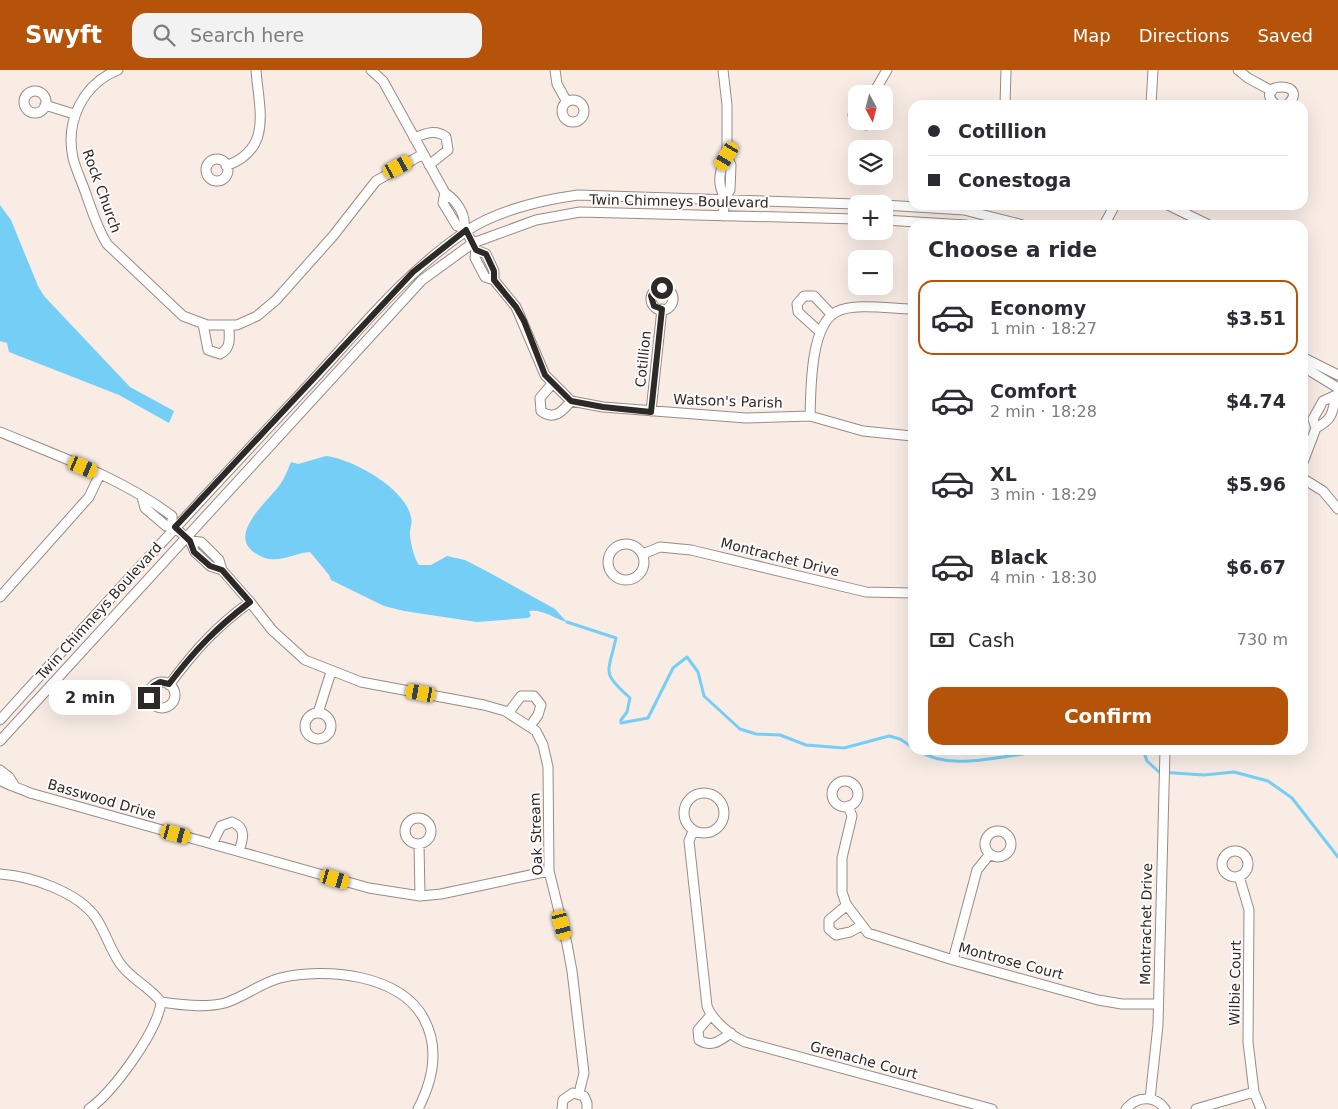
<!DOCTYPE html>
<meta charset="utf-8">
<style>
body{margin:0;font-family:"DejaVu Sans",sans-serif;background:#f2f2f3;color:#2b2b33;height:100vh;display:flex;flex-direction:column;font-size:19px;white-space:nowrap}
*{box-sizing:border-box;margin:0}
p{font-size:16px;color:#7c7c81}
.icon{flex:none;width:28px;height:28px;fill:none;stroke:currentColor;stroke-width:2;stroke-linecap:round;stroke-linejoin:round}
.map{position:relative;flex:1;overflow:hidden}
.details{position:absolute;left:908px;top:150px;width:400px;height:535px;display:flex;flex-direction:column;background:#fff;border-radius:15px;box-shadow:0 5px 20px #0002}
.details>*{flex:none}
.top-card{position:absolute;left:908px;top:30px;width:400px;height:110px;border-radius:15px;box-shadow:0 5px 20px #0002;display:grid;align-content:center;height:110px;padding:0 20px;background:#fff}
.needle{width:32px;rotate:173deg}
.fabs{position:absolute;left:848px;top:15px;display:grid;gap:10px}
.fabs a{display:grid;place-items:center;width:45px;height:45px;border-radius:10px;background:#fff;box-shadow:0 5px 20px #0002;font-size:25px}
.end{position:absolute;width:22px;height:22px;margin:-11px;border:6px solid #2d2926;background:#fff;box-shadow:0 0 0 2px #fff}
.from{border-radius:50%}
.bubble{position:absolute;height:35px;border-radius:15px;background:#fff;box-shadow:0 5px 20px #0002;font-size:16px;font-weight:700;line-height:35px;text-align:center}
.car{position:absolute;width:15px;height:30px;margin:-15px -8px;border-radius:6px;box-shadow:0 0 4px 1px #0007;background:linear-gradient(#f5c518 24%,#345 0 40%,#f5c518 0 76%,#345 0 86%,#f5c518 0)}
.top-card b{display:flex;align-items:center;gap:18px;height:48px;font-size:19px}
.top-card b+b{border-top:1px solid #e1e1e2}
.top-card i{width:12px;height:12px;background:#2b2b33}
ul{padding:0;list-style:none}
li{display:flex;align-items:center;gap:15px;height:75px;margin:0 10px 8px;padding:0 10px;border:2px solid transparent;border-radius:15px}
li div{flex:1}
li b{display:block;font-size:19px}
li em{font-style:normal;font-weight:700}
li.on{border-color:#b45309}
li>.icon{width:45px;height:45px;stroke-width:1.5}
h2{padding:0 20px;font-size:22px;line-height:60px}
.pay{display:flex;align-items:center;gap:12px;height:55px;padding:0 20px;font-size:19px}
.pay p{margin-inline-start:auto}
.cta{display:flex;gap:10px;margin-top:auto;padding:10px 20px}
.cta a{flex:1;height:58px;border-radius:15px;background:#b45309;color:#fff;font-size:20px;font-weight:700;line-height:58px;text-align:center}
header{display:flex;align-items:center;gap:30px;box-sizing:border-box;height:70px;padding:0 25px;background:#b45309;color:#fff}
header strong{font-size:24px}
nav{display:flex;gap:28px;margin-inline-start:auto;font-size:18px}
.search{width:350px;height:45px;background:#f2f2f3;display:flex;align-items:center;gap:12px;box-sizing:border-box;padding:0 18px;border-radius:15px;color:#7c7c81;font-size:19px}
.map>svg:first-child{display:block}
.water{fill:#75cef6}
.lines{fill:none;stroke-linecap:round;stroke-linejoin:round}
.stream{stroke:#75cef6;stroke-width:3}
.street-casing{stroke:#988c86;stroke-width:11}
.street{stroke:#fff;stroke-width:9}
.route{stroke:#2d2926;stroke-width:6}
.labels{text-anchor:middle;dominant-baseline:central;stroke-width:4;stroke-linejoin:round;paint-order:stroke}
.street-label{font-size:14px;fill:#2d2926;stroke:#fefbfa}
</style>
<header>
<strong>Swyft</strong>
<div class="search"><svg class="icon" aria-label="search" viewBox="0 0 24 24"><circle cx="10" cy="10" r="6"/><path d="M15 15l6 6"/></svg>Search here</div>
<nav><a>Map</a><a>Directions</a><a>Saved</a></nav>
</header>
<div class="map">
<svg width="1338" height="1039" viewBox="0 0 1338 1039">
<rect width="100%" height="100%" fill="#f8ece5"/>
<path class="water" d="M0 135 11 150 38 216 44 226 130 317 174 341 169 353 119 325 9 282 7 273 0 271Z
M326 386C353 389 406 419 411 447 413 453 409 460 410 466 411 474 414 489 419 495H431L447 486 465 490 490 503 555 539 567 552C554 549 544 539 529 541L531 546 528 548 477 552 404 541 384 536 331 510 329 505 310 482C296 483 283 491 269 489 263 488 259 485 255 483 226 464 270 430 281 413 285 407 288 399 291 392L298 394Z"/>
<g class="lines">
<path class="stream" d="M567 552 616 568C608 604 601 602 630 628L627 642 621 650V653L648 648 673 598 687 587 698 602 704 626 740 659 756 664 780 665 806 675 844 678 889 666 900 669 912 677
M917 680C947 700 990 688 1023 684L1030 680
M1143 680 1147 691 1159 702 1204 705 1234 702 1268 711 1292 728 1338 787"/>
<g class="street-casing">
<path id="street" d="M118 0C83 14 65 51 73 88 76 100 82 112 86 124 92 141 97 158 107 174L183 246 207 255H237L257 246 276 230 333 166 376 111 423 84
M371 0 383 11 445 123C456 130 466 144 464 157L476 180 486 184 494 201V210
M555 0 557 14 567 32
M1238 0 1248 8 1272 21
M24 32a11 11 0 1 1 22 0a11 11 0 1 1-22 0Z
M873 24 887 0
M562 41a11 11 0 1 1 22 0a11 11 0 1 1-22 0Z
M45 35 74 44
M1005 35 1006 0
M1151 35 1153 0
M1276 35C1250 11 1313 11 1287 35
M856 37 853 45 856 52 866 55 872 51
M414 68C426 63 436 59 446 67L448 80 429 95
M206 100a11 11 0 1 1 22 0a11 11 0 1 1-22 0Z
M226 96C273 79 259 40 256 0
M445 123 443 133 457 156 464 157
M725 127C716 114 720 98 727 86
M884 135 964 140 1023 155
M1168 135 1209 155
M723 146 725 127 730 120 731 95 727 86V35L723 0
M884 150 966 155
M1104 155 1115 135
M476 180 475 188 485 207 494 210 516 237 545 305 571 331 603 337 746 348 810 346 863 361 912 366
M651 229a11 11 0 1 1 22 0a11 11 0 1 1-22 0Z
M203 254 208 280 220 284C232 278 229 267 229 256
M819 261 798 242 797 234 804 226H814L832 245
M1302 287 1338 305
M1302 296 1338 318
M552 314 540 328 541 341C554 351 563 341 571 331
M651 341 662 239
M810 346C811 320 810 256 836 242 853 232 893 239 912 239
M1316 358 1313 349 1323 331 1336 325
M0 362C58 386 122 408 172 446V455L190 471 195 482 210 496 222 500 250 532 272 560 305 590 361 612 484 635 505 641 536 661 543 675 548 697 549 801 567 874 572 901 584 1003 579 1023
M1302 395 1316 358C1338 346 1330 339 1338 322
M1302 408 1323 421 1338 439
M142 427 145 438 166 456 172 455
M190 471 201 472 219 490 222 500
M608 492a18 18 0 1 1 36 0a18 18 0 1 1-36 0Z
M643 484 660 477 691 480 866 522 912 523
M0 527 89 427 100 404
M149 625a13 13 0 1 1 26 0a13 13 0 1 1-26 0Z
M169 615C195 580 216 557 250 532
M509 642 521 626H534L541 635 538 645 531 655
M318 643 331 602
M305 656a13 13 0 1 1 26 0a13 13 0 1 1-26 0Z
M0 650C99 540 199 432 300 324 353 268 401 205 465 162 495 141 542 130 578 125L856 134
M0 671 422 210 473 173 536 150 580 142 856 149
M0 700 9 707 14 715
M0 710C9 716 20 718 30 723L369 818 420 826 441 824 549 801
M832 724a13 13 0 1 1 26 0a13 13 0 1 1-26 0Z
M684 743a20 20 0 1 1 40 0a20 20 0 1 1-40 0Z
M848 736 852 746 842 788V822L846 834 868 863 953 890 1098 930 1122 934H1158
M405 761a13 13 0 1 1 26 0a13 13 0 1 1-26 0Z
M693 761 689 771 707 936C712 950 731 966 745 972L992 1039
M985 774a13 13 0 1 1 26 0a13 13 0 1 1-26 0Z
M212 774 221 756 232 752C247 758 243 769 239 781
M419 774 420 826
M1222 794a13 13 0 1 1 26 0a13 13 0 1 1-26 0Z
M0 804C31 806 78 822 96 848 105 862 110 878 119 892 130 909 149 916 161 932 158 961 113 1022 89 1039
M1239 806 1249 840 1248 972 1254 1022 1261 1039
M847 835 829 850V859L836 865 850 862 861 856
M953 890 977 800 990 784
M161 932C181 935 205 938 225 933 244 927 261 913 280 908 325 897 400 904 424 949 440 979 433 1010 418 1039
M711 945 698 960 699 970C712 978 719 971 731 963
M1150 1029 1158 955 1165 680
M562 1039 563 1030 573 1023 584 1026 587 1033V1039
M1126 1039C1137 1026 1155 1025 1165 1039
M1196 1039 1254 1022"/>
</g>
<use href="#street" class="street"/>
</g>
<g class="lines">
<path class="route" d="M149 628 153 616 160 612 169 614C195 580 216 558 250 532L222 500 210 496 194 482 190 471 175 457 413 202 466 160 476 180 486 184 494 201V210L516 237 524 251 545 305 571 331 603 337 651 342 662 239 654 236 651 226 655 220 662 218"/>
</g>
<g class="labels">
<g class="street-label">
<text transform="translate(102 121) rotate(70)">Rock Church</text>
<text transform="translate(679 131) rotate(1)">Twin Chimneys Boulevard</text>
<text transform="translate(643 289) rotate(-84)">Cotillion</text>
<text transform="translate(728 331) rotate(2)">Watson's Parish</text>
<text transform="translate(780 487) rotate(14)">Montrachet Drive</text>
<text transform="translate(99 541) rotate(-48)">Twin Chimneys Boulevard</text>
<text transform="translate(102 729) rotate(16)">Basswood Drive</text>
<text transform="translate(536 764) rotate(-92)">Oak Stream</text>
<text transform="translate(1146 854) rotate(-89)">Montrachet Drive</text>
<text transform="translate(1011 891) rotate(15)">Montrose Court</text>
<text transform="translate(1235 913) rotate(-89)">Wilbie Court</text>
<text transform="translate(864 990) rotate(15)">Grenache Court</text>
</g>
</g>
</svg>
<div class="fabs">
<a><svg class="needle" viewBox="-14 -14 28 28"><path d="M0-13l5 13h-10z" fill="#e53935"/><path d="M0 13l5-13h-10z" fill="#7c7c81"/></svg></a>
<a><svg class="icon" aria-label="layers" viewBox="0 0 24 24"><path d="M12 4l9 5-9 5-9-5zM3 14l9 5 9-5"/></svg></a>
<a>+</a>
<a>−</a>
</div>
<i class="end from" style="left:662px;top:218px"></i>
<i class="end" style="left:149px;top:628px"></i>
<div class="bubble" style="left:49px;top:610px;width:82px">2 min</div>
<i class="car" style="left:727px;top:86px;rotate:211deg"></i>
<i class="car" style="left:398px;top:97px;rotate:62deg"></i>
<i class="car" style="left:83px;top:397px;rotate:113deg"></i>
<i class="car" style="left:421px;top:623px;rotate:280deg"></i>
<i class="car" style="left:176px;top:764px;rotate:105deg"></i>
<i class="car" style="left:335px;top:809px;rotate:106deg"></i>
<i class="car" style="left:562px;top:855px;rotate:165deg"></i>
<div class="top-card">
<b><i class="from"></i>Cotillion</b>
<b><i></i>Conestoga</b>
</div>
<section class="details">
<h2>Choose a ride</h2>
<ul>
<li class="on"><svg class="icon" aria-label="car" viewBox="0 0 24 24"><path d="M5 17H2v-5l4-1 3-4h7l3 4 3 1v5h-3M9 17h6M6 11h13"/><circle cx="7" cy="17" r="2"/><circle cx="17" cy="17" r="2"/></svg><div><b>Economy</b><p>1 min · 18:27</p></div><em>$3.51</em></li>
<li><svg class="icon" aria-label="car" viewBox="0 0 24 24"><path d="M5 17H2v-5l4-1 3-4h7l3 4 3 1v5h-3M9 17h6M6 11h13"/><circle cx="7" cy="17" r="2"/><circle cx="17" cy="17" r="2"/></svg><div><b>Comfort</b><p>2 min · 18:28</p></div><em>$4.74</em></li>
<li><svg class="icon" aria-label="car" viewBox="0 0 24 24"><path d="M5 17H2v-5l4-1 3-4h7l3 4 3 1v5h-3M9 17h6M6 11h13"/><circle cx="7" cy="17" r="2"/><circle cx="17" cy="17" r="2"/></svg><div><b>XL</b><p>3 min · 18:29</p></div><em>$5.96</em></li>
<li><svg class="icon" aria-label="car" viewBox="0 0 24 24"><path d="M5 17H2v-5l4-1 3-4h7l3 4 3 1v5h-3M9 17h6M6 11h13"/><circle cx="7" cy="17" r="2"/><circle cx="17" cy="17" r="2"/></svg><div><b>Black</b><p>4 min · 18:30</p></div><em>$6.67</em></li>
</ul>
<div class="pay"><svg class="icon" aria-label="cash" viewBox="0 0 24 24"><path d="M3 7h18v10H3z"/><circle cx="12" cy="12" r="2"/></svg>Cash<p>730 m</p></div>
<div class="cta"><a>Confirm</a></div>
</section>
</div>
